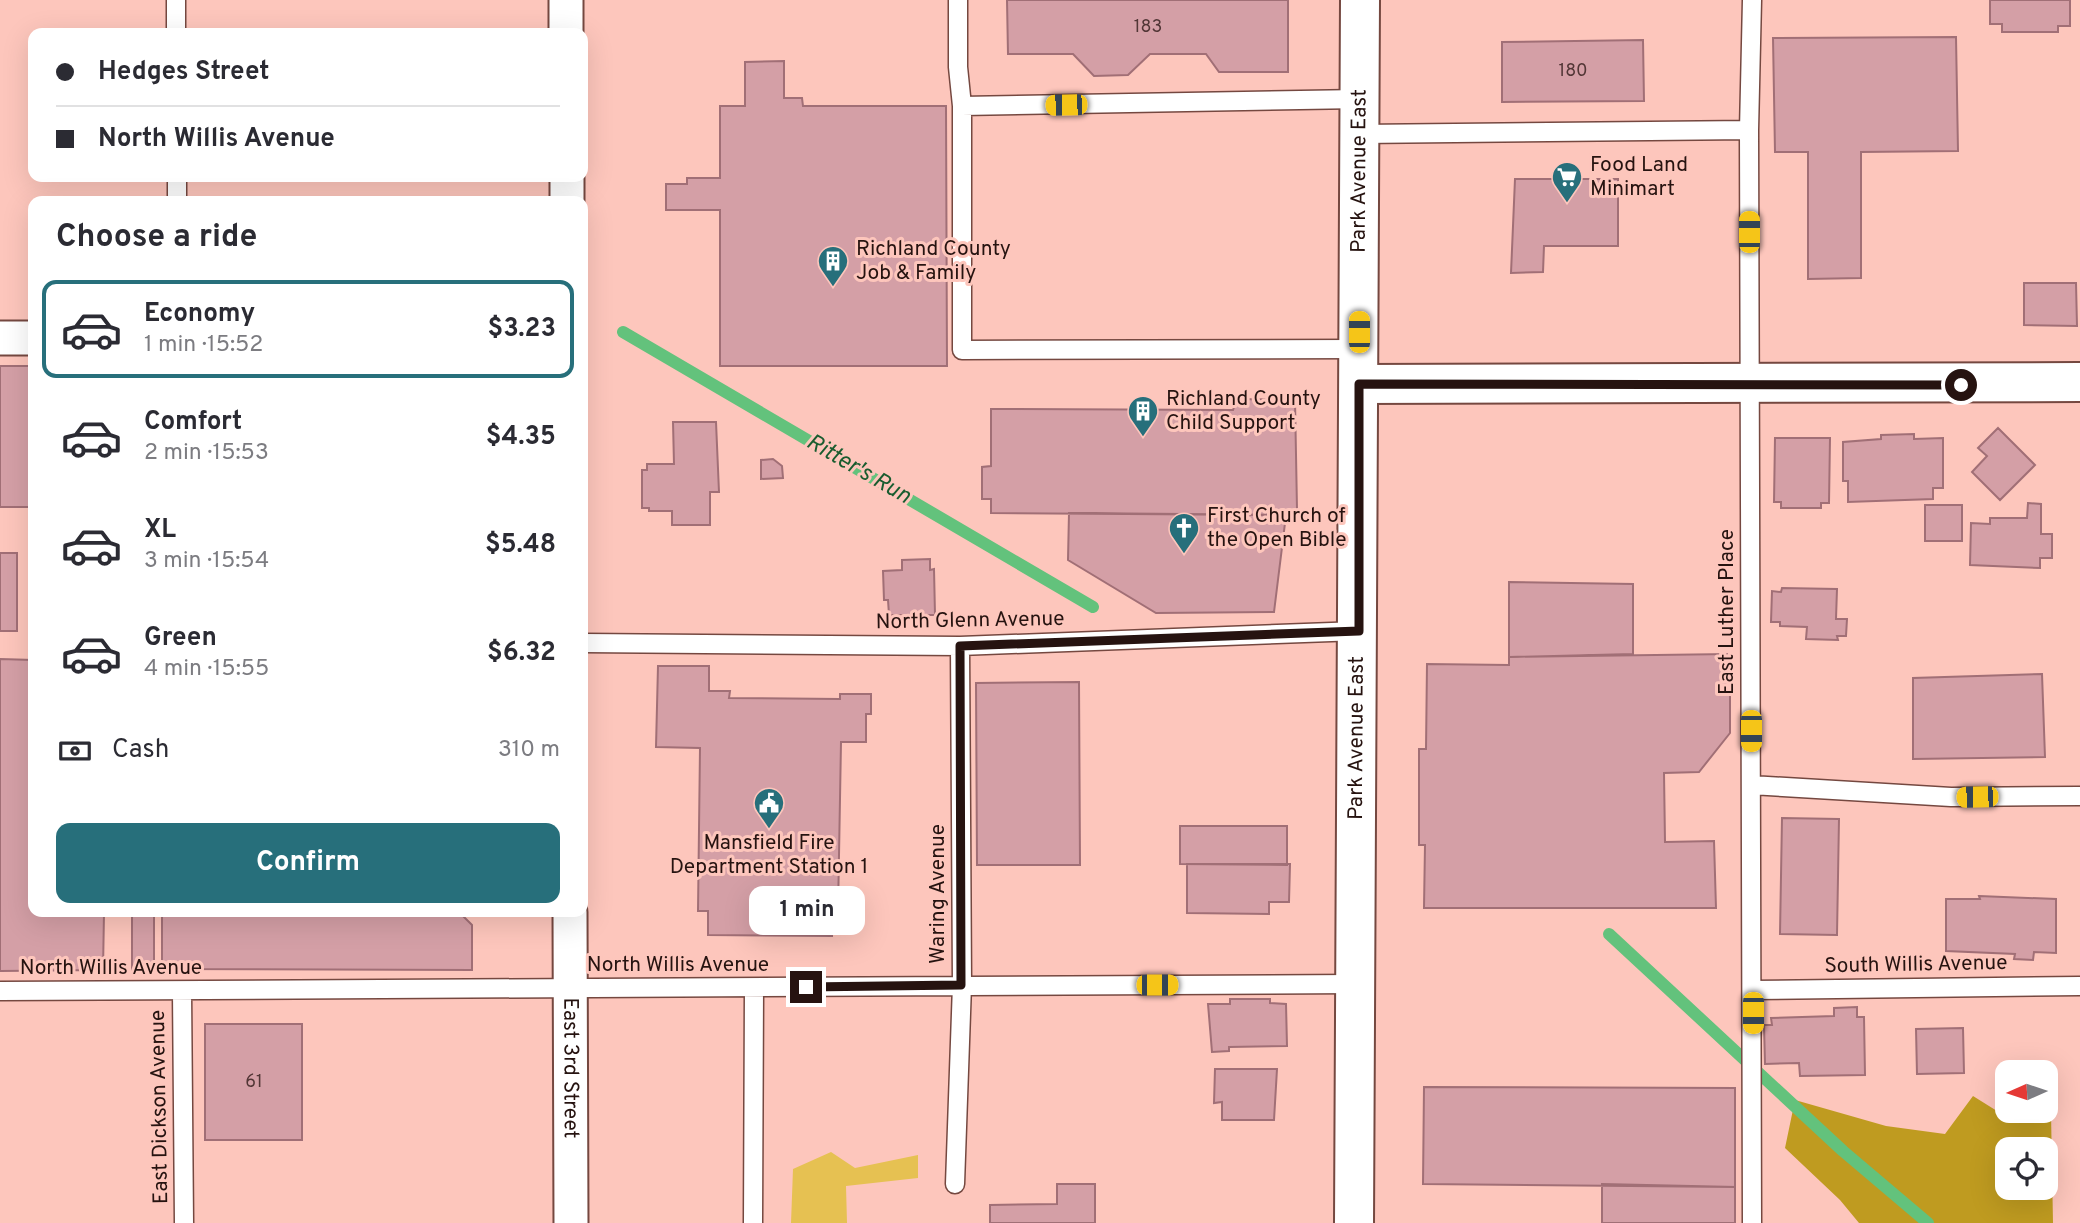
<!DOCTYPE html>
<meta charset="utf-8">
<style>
body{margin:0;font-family:Overpass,sans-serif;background:#f2f2f3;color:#2b2b33;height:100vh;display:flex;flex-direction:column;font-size:26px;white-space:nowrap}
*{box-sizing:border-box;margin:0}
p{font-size:23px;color:#7c7c81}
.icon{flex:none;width:38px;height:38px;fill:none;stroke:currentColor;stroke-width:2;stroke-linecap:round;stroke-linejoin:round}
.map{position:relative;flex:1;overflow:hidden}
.panel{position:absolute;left:28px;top:196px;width:560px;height:721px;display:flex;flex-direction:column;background:#fff;border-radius:14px;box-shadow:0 7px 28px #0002}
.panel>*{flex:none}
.banner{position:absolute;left:28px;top:28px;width:560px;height:154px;border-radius:14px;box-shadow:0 7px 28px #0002;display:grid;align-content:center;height:154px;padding:0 28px;background:#fff}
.needle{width:46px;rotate:267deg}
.fabs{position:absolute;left:1995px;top:1060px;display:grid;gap:14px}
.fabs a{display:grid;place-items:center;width:63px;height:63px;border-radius:14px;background:#fff;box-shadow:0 7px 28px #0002;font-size:35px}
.end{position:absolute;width:32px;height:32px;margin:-16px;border:9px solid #261310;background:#fff;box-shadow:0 0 0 4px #fff}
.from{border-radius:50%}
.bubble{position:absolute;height:49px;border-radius:14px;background:#fff;box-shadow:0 7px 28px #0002;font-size:23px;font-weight:700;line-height:49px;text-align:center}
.car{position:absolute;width:21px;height:42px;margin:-21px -10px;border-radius:9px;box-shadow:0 0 5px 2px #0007;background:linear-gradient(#f5c518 24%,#345 0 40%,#f5c518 0 76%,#345 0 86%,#f5c518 0)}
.banner b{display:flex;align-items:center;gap:24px;height:66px;font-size:26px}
.banner b+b{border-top:2px solid #e1e1e2}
.banner i{width:18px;height:18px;background:#2b2b33}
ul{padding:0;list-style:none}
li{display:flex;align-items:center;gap:21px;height:98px;margin:0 14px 10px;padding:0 14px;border:4px solid transparent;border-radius:14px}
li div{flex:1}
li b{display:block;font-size:26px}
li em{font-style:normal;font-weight:700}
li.active{border-color:#276f7b}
li>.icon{width:63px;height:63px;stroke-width:1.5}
h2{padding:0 28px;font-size:32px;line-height:84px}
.pay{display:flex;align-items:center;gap:18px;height:77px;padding:0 28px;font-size:26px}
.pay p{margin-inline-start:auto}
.action{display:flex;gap:14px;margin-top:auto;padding:14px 28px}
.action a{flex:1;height:80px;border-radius:14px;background:#276f7b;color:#fff;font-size:28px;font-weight:700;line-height:80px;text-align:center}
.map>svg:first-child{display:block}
.green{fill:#e6c152}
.forest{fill:#bf9b20;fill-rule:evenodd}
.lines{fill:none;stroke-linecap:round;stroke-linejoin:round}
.stream{stroke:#63c27c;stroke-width:12}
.building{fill:#d49fa6;stroke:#a16f76;stroke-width:2}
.lane-casing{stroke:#754840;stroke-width:21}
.street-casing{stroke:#754840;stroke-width:37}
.primary-casing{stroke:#754840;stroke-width:42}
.lane{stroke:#fff;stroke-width:18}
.street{stroke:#fff;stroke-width:33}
.primary{stroke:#fff;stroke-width:38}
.route{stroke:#261310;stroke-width:9}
.labels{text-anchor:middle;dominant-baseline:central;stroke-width:6;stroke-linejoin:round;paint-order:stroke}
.number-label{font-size:18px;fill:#523636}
.poi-label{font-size:21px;fill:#261310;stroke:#fdc6bc;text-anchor:start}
.street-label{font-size:21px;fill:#261310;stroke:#fdc6bc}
.water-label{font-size:23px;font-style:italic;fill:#195c2f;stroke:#fdc6bc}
</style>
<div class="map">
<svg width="2080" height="1223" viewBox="0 0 2080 1223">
<rect width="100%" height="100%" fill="#fdc6bc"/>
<path class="green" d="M831 1152 855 1168 918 1155V1178L846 1186 847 1223H791L793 1169Z"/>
<path class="forest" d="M1973 1096 2013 1121 2051 1113 2053 1223H1859L1840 1200 1785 1148 1795 1100 1886 1126 1945 1134ZM2007 1150H2046V1188H2007Z"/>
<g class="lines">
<path class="stream" d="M623 332 1093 607
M1609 934 1843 1151 1928 1223"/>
</g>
<path class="building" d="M1007 0H1288V72H1219L1206 54H1150L1128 75 1094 76 1073 54H1008Z
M1990 0H2070V26H2058V32H2002V24H1990Z
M1956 37 1958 151 1861 152V278L1808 279V152H1775L1773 38Z
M1643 40 1644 101 1502 102V42Z
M784 61V98H802L803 106H946L947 366H720V210H666V184H687V178H720V106H745V62Z
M1515 179H1618V246H1544L1543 272 1511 273Z
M2024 283H2076L2077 326 2024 325Z
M0 366H33V507H0Z
M1237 399 1295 400 1297 509 1286 515 991 513V499H982V467L991 466V409L1233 410Z
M673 422H716L719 492H710V525H672V511H649V508H642V470H647V464H674Z
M1998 428 2035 465 2000 500 1972 472 1987 456 1978 448Z
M1914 434V439L1943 438V488H1933V499L1848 502V481H1843V442L1881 439V435Z
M1775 438H1830L1829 503H1821V508H1781V502H1774Z
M773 459 782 466 783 478 761 479V460Z
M2028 503 2041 504V534H2052V558H2040V568L1970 565 1971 523 1990 524V518H2027Z
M1925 505H1962V541H1925Z
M1069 513 1286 515 1274 612 1156 613 1068 560Z
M0 553H17V631H0Z
M930 559V570L934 569 935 615H889L888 600H884L883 571 902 570V560Z
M1509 582 1633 584V654L1509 657Z
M1782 588 1837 589 1836 619H1847L1846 636H1837L1838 640 1806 639 1807 627 1780 626V622H1771L1772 591 1781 592Z
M1730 654V733L1699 772 1664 773 1665 842 1714 841 1716 908H1424L1425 845H1419V749H1426L1427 664 1509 665V657Z
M0 659 33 660V912H459L472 925V970L162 969V912H154V970H132V912L104 913 103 970 0 971Z
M658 666H709V691H730L729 698 840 699V694H871V714H866V742H841L838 912H832V936L708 935V911H698L700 748 656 747Z
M2042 674 2045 757 1913 759V678Z
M1079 682 1080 865H977L976 683Z
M1782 818 1839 819 1837 935 1780 934Z
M1180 826H1287V865L1180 864Z
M1187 864H1290L1289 902H1269V914L1187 913Z
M1979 896 2056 899V953L2034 952 2033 960 2014 959 2015 954 1946 951V899H1980Z
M1230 999H1270V1003L1286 1004 1287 1046 1229 1047V1051L1212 1052 1208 1004H1230Z
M1857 1007V1017H1864L1865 1075 1800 1076 1799 1063 1765 1064 1764 1025H1772L1771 1018 1834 1016V1008Z
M205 1024H302V1140H205Z
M1963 1028 1964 1073 1917 1074 1916 1029Z
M1215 1069H1277L1274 1120H1222V1102L1214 1103Z
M1424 1087 1735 1088V1187L1423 1184Z
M1057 1184H1095V1223H990V1205L1057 1204Z
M1602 1184 1735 1187V1223H1602Z"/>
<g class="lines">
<g class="lane-casing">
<path id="lane" d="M176 0V33
M958 0V67L962 106V350L1359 349
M962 106 1360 99
M1360 134 1749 130
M177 177V201
M583 643 960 646 1359 631
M1751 785 1951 797 2080 796
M1752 990 2080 986
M0 991 1356 984
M182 991 184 1223
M955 1184 962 985 960 646
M753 1223 754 988
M1752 1223 1749 130 1752 0"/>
</g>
<g class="street-casing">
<g id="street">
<path d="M566 0V33"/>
<path d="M567 177V201"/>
<path d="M0 338H33"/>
<path id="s1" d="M570 912 571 1223"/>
</g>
</g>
<g class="primary-casing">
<g id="primary">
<path d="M1359 384 2080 382"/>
<path id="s2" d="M1354 1223 1360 0"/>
</g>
</g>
<use href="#lane" class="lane"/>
<use href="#street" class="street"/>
<use href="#primary" class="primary"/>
</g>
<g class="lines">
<path class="route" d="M806 987 961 985 960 646 1359 631V384L1961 385"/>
</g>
<defs>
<g id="supermarket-pin" transform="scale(1.575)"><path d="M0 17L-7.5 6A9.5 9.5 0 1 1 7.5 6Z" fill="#276f7b" stroke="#fdc6bc"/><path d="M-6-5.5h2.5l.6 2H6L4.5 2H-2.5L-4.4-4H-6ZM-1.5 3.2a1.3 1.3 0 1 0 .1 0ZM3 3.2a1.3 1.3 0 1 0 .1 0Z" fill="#fff"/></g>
<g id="building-pin" transform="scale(1.575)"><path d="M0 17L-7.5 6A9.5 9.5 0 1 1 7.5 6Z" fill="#276f7b" stroke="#fdc6bc"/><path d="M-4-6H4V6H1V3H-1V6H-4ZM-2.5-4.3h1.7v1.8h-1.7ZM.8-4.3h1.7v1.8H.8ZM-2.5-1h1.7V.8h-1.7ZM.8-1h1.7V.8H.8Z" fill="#fff"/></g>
<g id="church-pin" transform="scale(1.575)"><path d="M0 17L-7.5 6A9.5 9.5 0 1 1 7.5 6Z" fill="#276f7b" stroke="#fdc6bc"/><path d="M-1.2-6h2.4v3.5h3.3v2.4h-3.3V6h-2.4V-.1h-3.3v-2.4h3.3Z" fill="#fff"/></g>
<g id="civic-pin" transform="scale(1.575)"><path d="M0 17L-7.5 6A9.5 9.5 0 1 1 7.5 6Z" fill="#276f7b" stroke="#fdc6bc"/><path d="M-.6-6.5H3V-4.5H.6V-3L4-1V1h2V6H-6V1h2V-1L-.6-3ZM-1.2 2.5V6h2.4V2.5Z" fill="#fff"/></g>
</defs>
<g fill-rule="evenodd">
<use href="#supermarket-pin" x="1567" y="177"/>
<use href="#building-pin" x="833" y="261"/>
<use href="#building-pin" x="1143" y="411"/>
<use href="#church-pin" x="1184" y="528"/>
<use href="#civic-pin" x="769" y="803"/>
</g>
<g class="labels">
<g class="number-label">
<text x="1148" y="27">183</text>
<text x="1573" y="71">180</text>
<text x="254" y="1082">61</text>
</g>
<g class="poi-label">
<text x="1590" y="165">Food Land<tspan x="1590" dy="24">Minimart</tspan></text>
<text x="856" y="249">Richland County<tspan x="856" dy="24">Job &amp; Family</tspan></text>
<text x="1166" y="399">Richland County<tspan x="1166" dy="24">Child Support</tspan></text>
<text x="1207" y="516">First Church of<tspan x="1207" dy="24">the Open Bible</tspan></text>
<text x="769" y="843" text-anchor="middle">Mansfield Fire<tspan x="769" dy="24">Department Station 1</tspan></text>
</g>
<g class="street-label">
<text stroke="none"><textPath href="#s2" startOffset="1052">Park Avenue East</textPath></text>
<text transform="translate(1727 612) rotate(-90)">East Luther Place</text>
<text transform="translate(970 621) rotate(-1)">North Glenn Avenue</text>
<text stroke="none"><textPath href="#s2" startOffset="485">Park Avenue East</textPath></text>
<text transform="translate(938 894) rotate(-90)">Waring Avenue</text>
<text x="678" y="965">North Willis Avenue</text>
<text transform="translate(1916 965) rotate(-1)">South Willis Avenue</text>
<text x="111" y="968">North Willis Avenue</text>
<text stroke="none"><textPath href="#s1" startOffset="156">East 3rd Street</textPath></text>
<text transform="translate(160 1107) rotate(-91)">East Dickson Avenue</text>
</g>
<g class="water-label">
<text transform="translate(858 470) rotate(30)">Ritter's Run</text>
</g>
</g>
</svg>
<div class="fabs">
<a><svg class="needle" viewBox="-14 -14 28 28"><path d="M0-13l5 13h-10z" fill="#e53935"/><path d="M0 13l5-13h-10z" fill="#7c7c81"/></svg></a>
<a><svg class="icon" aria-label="locate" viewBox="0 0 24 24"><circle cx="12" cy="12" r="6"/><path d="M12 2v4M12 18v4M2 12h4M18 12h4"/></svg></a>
</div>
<i class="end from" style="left:1961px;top:385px"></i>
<i class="end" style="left:806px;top:987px"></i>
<div class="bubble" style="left:749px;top:886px;width:116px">1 min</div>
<i class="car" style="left:1066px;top:105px;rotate:269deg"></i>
<i class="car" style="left:1749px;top:232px;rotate:0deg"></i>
<i class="car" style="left:1359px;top:332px;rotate:0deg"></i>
<i class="car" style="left:1751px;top:731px;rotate:180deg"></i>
<i class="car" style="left:1977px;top:797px;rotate:269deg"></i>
<i class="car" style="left:1157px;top:985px;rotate:90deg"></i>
<i class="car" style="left:1753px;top:1013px;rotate:180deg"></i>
<div class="banner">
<b><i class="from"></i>Hedges Street</b>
<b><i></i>North Willis Avenue</b>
</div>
<section class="panel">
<h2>Choose a ride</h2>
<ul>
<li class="active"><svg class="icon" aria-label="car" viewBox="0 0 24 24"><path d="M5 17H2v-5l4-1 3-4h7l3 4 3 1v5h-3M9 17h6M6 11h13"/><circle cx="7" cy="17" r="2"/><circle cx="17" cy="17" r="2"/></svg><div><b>Economy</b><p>1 min · 15:52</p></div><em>$3.23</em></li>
<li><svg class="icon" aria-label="car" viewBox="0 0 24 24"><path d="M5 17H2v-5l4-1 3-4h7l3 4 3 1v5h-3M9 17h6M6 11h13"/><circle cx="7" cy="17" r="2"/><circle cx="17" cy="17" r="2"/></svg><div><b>Comfort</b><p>2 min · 15:53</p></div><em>$4.35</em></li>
<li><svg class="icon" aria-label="car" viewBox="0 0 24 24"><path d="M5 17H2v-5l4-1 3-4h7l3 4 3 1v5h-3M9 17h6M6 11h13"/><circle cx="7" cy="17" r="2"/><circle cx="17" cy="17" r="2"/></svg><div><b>XL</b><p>3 min · 15:54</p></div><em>$5.48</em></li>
<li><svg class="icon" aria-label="car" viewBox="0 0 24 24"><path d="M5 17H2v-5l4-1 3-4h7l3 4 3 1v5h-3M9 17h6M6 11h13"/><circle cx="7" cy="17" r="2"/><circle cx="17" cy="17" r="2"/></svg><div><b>Green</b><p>4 min · 15:55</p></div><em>$6.32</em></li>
</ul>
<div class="pay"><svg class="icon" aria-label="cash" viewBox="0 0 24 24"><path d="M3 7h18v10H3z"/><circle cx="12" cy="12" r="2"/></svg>Cash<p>310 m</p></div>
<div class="action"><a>Confirm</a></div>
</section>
</div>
